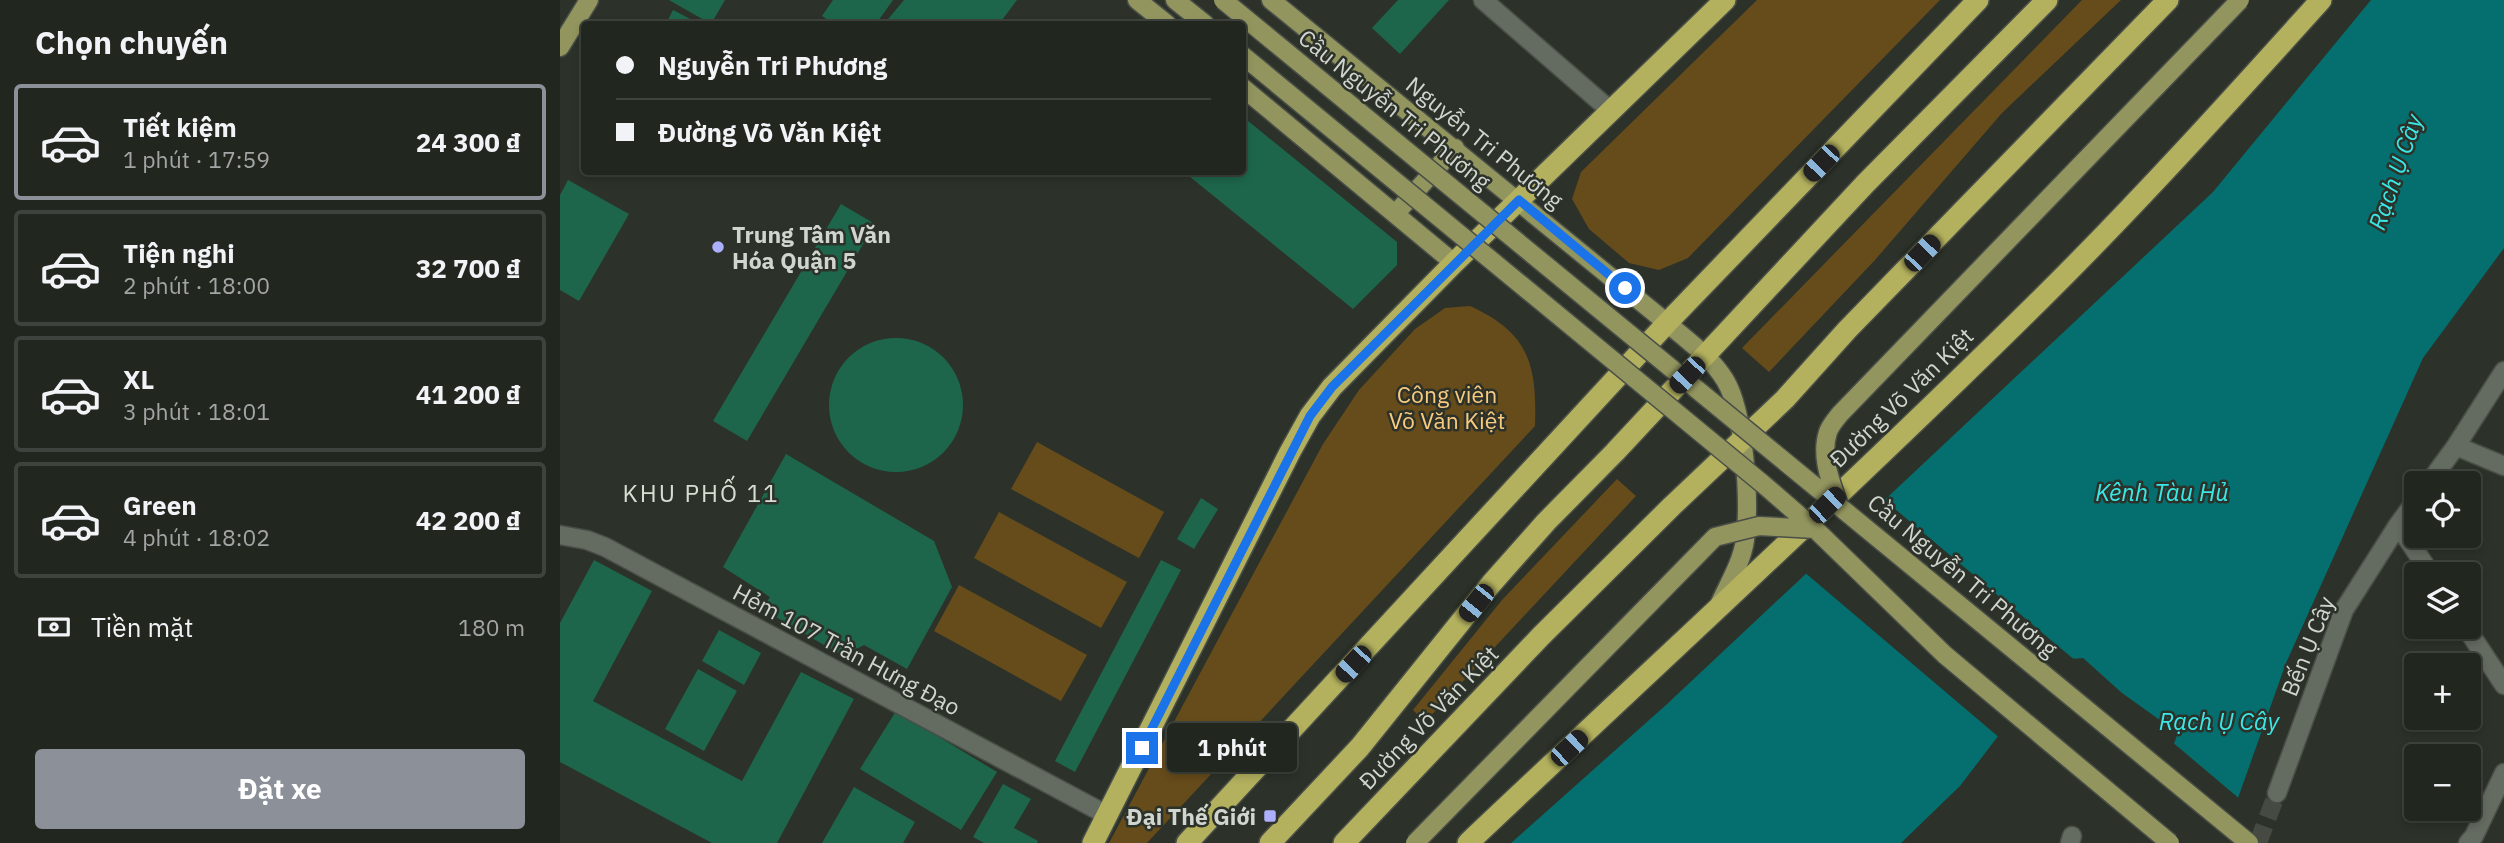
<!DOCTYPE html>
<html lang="vi">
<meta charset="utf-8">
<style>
body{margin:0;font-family:"IBM Plex Sans",sans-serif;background:#292e28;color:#f1f3f6;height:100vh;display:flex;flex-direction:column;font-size:26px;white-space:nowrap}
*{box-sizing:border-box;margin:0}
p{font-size:23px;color:#a2a5a4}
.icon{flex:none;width:38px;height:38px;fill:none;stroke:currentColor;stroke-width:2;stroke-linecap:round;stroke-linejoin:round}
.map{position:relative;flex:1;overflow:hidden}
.side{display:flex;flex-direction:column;background:#21261f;width:560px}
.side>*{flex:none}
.banner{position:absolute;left:21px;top:21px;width:665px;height:154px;border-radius:7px;box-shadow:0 4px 10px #0003,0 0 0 2px #3e433d;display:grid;align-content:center;height:154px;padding:0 35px;background:#21261f}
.fabs{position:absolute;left:1844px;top:471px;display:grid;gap:14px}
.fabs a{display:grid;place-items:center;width:77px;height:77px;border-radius:7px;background:#21261f;box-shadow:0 4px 10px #0003,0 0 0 2px #3e433d;font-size:35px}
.end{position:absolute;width:32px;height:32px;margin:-16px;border:9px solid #1a73e8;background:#fff;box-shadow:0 0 0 4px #fff}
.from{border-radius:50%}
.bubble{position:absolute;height:49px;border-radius:7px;background:#21261f;box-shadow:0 4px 10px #0003,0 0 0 2px #3e433d;font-size:23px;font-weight:700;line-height:49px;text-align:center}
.car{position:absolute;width:21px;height:42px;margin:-21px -10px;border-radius:9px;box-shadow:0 0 5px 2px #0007;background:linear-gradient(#222 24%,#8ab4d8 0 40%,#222 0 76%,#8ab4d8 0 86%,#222 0)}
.banner b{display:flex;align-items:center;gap:24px;height:66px;font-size:26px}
.banner b+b{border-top:2px solid #3e433d}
.banner i{width:18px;height:18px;background:#f1f3f6}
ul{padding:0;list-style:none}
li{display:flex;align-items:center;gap:21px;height:116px;margin:0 14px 10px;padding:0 21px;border:4px solid #3e433d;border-radius:7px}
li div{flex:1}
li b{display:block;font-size:26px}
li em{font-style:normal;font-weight:700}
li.selected{border-color:#8c9099}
li>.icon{width:63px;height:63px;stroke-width:1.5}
h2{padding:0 35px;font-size:32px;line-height:84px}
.pay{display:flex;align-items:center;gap:18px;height:77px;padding:0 35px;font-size:26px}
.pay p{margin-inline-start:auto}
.button{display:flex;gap:14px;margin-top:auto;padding:14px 35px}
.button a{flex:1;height:80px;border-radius:7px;background:#8c9099;color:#fff;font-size:28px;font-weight:700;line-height:80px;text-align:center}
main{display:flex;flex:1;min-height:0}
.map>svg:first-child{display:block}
.green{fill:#664b1b}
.water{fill:#056f6f}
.pier{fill:#2c3229}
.building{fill:#1d664c}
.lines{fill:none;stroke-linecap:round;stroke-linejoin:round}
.minor-tunnel{stroke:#454a42;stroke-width:18;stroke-dasharray:18 9;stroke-linecap:butt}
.minor-casing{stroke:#494e47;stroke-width:21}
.major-casing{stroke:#494e47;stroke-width:21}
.highway-casing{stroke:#494e47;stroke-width:24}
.minor{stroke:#646b61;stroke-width:18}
.major{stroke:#93955f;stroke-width:18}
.highway{stroke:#b3b15e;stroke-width:21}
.major-bridge-casing{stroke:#494e47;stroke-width:21;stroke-linecap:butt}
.major-bridge{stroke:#93955f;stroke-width:18}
.route{stroke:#1a73e8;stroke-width:9}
.poi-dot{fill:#acaffb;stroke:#2c3229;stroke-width:2.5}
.labels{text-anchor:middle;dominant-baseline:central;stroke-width:5;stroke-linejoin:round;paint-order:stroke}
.street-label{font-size:23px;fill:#d1d5d0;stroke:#2c3229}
.poi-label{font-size:23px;font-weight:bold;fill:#d1d5d0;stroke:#2c3229;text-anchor:start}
.park-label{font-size:23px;fill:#f8ca7f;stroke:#2c3229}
.water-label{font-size:24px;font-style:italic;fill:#3ae7e7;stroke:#2c3229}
.neighbourhood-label{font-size:24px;letter-spacing:2px;fill:#d6ded3;stroke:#2c3229}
</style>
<main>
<section class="side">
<h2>Chọn chuyến</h2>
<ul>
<li class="selected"><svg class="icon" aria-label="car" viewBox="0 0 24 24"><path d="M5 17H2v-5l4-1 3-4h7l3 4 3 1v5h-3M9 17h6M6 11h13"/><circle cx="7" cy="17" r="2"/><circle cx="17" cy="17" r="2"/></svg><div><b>Tiết kiệm</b><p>1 phút · 17:59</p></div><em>24 300 ₫</em></li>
<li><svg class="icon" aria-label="car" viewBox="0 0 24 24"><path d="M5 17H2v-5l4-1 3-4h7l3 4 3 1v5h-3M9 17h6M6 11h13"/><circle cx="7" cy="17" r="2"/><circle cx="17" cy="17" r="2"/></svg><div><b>Tiện nghi</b><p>2 phút · 18:00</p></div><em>32 700 ₫</em></li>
<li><svg class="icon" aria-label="car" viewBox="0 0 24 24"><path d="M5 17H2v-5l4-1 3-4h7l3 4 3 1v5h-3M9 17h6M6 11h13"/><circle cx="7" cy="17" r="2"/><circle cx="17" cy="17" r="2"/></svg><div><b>XL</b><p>3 phút · 18:01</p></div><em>41 200 ₫</em></li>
<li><svg class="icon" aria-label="car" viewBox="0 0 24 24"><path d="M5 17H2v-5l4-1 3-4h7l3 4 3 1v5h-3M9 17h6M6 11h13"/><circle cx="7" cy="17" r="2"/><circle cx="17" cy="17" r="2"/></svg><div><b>Green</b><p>4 phút · 18:02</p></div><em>42 200 ₫</em></li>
</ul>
<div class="pay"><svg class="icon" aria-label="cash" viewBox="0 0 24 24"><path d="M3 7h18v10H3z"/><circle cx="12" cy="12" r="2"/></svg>Tiền mặt<p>180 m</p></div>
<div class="button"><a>Đặt xe</a></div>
</section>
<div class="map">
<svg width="1944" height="843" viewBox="0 0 1944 843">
<rect width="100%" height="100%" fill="#2c3229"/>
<path class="green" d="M1197 0H1380L1128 258 1099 270 1069 263 1029 229 1012 199 1021 172Z
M1522 0H1561L1442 113 1315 260 1209 372 1182 348Z
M910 306C969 333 977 364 975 426L587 843H549L763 444 799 390 855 329 885 308Z
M477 442 604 512 579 558 451 489Z
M1057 479 1076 496 865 722 853 710 942 600Z
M439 512 567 582 541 628 414 558Z
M399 585 527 655 501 701 374 631Z"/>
<path class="water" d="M1811 0H1944V248L1863 358 1726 663 1662 843H1577L1618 733 1562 693 1523 658 1496 660 1400 786 1341 843H951L1106 705 1653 192Z"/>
<path class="pier" d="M1322 498 1517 662 1498 663 1441 739 1243 571Z
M1611 741 1681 800 1665 843H1573Z"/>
<path class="building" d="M109 0H165L151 24Z
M273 0H333L316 24H274L262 16Z
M344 0H457L439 24H324Z
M838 0H889L840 54 812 28Z
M113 10 140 24H106Z
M682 116 837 242V265L793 309 624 172H682Z
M8 180 69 214 19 301 0 290V195Z
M281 204 315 224 187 441 153 421Z
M269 405a67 67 0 1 1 134 0a67 67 0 1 1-134 0Z
M226 454 374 541 392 587 347 669 304 645 283 656 202 609 210 597 163 567Z
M641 498 658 509 634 549 617 539Z
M34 560 92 591 33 701 182 781 241 672 294 699 217 843H152L0 762V623Z
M601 560 621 570 515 772 495 761Z
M159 630 201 653 184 685 142 661Z
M138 669 177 691 144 751 105 729Z
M336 711 437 772 401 830 300 769Z
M443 784 471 799 454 828 478 841 477 843H424L413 837Z
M294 787 355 822 343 843H262Z"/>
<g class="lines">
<path class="minor-tunnel" d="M1698 843 1717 793"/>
<g class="minor-casing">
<path id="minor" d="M923 0 1051 111
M1896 446 1944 466
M1869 483 1896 446 1944 371
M1838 525 1871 574
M0 535 27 540 45 547 547 815
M1905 626 1944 685
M1717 793 1784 610 1838 525 1857 499
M1510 843 1512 836
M1908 843 1914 836 1944 773"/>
</g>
<g class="major-casing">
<path id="major" d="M577 0 607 24
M615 0 645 24
M711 0 1107 323C1127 340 1151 357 1165 380 1185 413 1190 502 1185 540 1182 562 1168 585 1159 605
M0 47 29 0
M682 87 894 263
M836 213 895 148"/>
</g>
<g class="highway-casing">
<path id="highway" d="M533 843 730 452 750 416 772 387 894 263 1165 0
M627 843 1107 323 1418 0
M710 843 800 747 931 584 986 522 1055 452 1305 184 1487 0
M784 843 981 636 1112 506 1225 399 1287 330 1608 0
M908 843C1099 662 1294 484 1481 299 1578 203 1670 101 1761 0"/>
</g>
<use href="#minor" class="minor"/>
<use href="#major" class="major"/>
<use href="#highway" class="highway"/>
<g class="major-bridge-casing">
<path id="major-bridge" d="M663 0 1689 843
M682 55 1203 484 1255 529 1385 655 1610 843
M1278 503C1271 482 1260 456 1268 432 1270 426 1276 419 1280 414L1680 0
M855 843 1155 537 1199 526 1255 529"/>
</g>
<use href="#major-bridge" class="major-bridge"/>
</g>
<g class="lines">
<path class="route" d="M582 748 750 416 772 387 959 200 1065 288"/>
</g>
<g class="poi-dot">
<circle cx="158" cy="247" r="7"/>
<rect x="703" y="809" width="14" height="14" rx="3.5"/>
</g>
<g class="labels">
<g class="street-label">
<text transform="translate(835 109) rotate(39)">Cầu Nguyễn Tri Phương</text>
<text transform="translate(925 142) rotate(39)">Nguyễn Tri Phương</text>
<text transform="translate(1341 397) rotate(-44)">Đường Võ Văn Kiệt</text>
<text transform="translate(1403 575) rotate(40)">Cầu Nguyễn Tri Phương</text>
<text transform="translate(1747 646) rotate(-68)">Bến Ụ Cây</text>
<text transform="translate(287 649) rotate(28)">Hẻm 107 Trần Hưng Đạo</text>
<text transform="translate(868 717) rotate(-46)">Đường Võ Văn Kiệt</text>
</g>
<g class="poi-label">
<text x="172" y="234">Trung Tâm Văn<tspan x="172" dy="26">Hóa Quận 5</tspan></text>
<text x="696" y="816" text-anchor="end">Đại Thế Giới</text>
</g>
<g class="park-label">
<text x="887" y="394">Công viên<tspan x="887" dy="26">Võ Văn Kiệt</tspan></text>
</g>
<g class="water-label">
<text transform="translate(1835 172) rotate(-71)">Rạch Ụ Cây</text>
<text x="1602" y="492">Kênh Tàu Hủ</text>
<text x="1659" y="721">Rạch Ụ Cây</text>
</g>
<g class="neighbourhood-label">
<text x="141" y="493">KHU PHỐ 11</text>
</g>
</g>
</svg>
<div class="fabs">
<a><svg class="icon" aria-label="locate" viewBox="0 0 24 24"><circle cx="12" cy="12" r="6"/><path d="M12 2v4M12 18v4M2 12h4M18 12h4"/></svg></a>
<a><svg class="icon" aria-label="layers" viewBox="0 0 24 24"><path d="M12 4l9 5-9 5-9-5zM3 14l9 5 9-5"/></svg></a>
<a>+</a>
<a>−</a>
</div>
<i class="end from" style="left:1065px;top:288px"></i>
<i class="end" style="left:582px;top:748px"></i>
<div class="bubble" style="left:607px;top:723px;width:130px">1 phút</div>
<i class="car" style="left:1261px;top:163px;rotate:224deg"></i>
<i class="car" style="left:1362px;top:253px;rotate:44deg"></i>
<i class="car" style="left:1127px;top:375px;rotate:223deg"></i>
<i class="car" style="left:1267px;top:505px;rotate:46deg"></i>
<i class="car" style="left:916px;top:603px;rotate:219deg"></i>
<i class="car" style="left:793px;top:664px;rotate:223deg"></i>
<i class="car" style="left:1009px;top:748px;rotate:47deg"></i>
<div class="banner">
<b><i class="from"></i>Nguyễn Tri Phương</b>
<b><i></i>Đường Võ Văn Kiệt</b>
</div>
</div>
</main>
